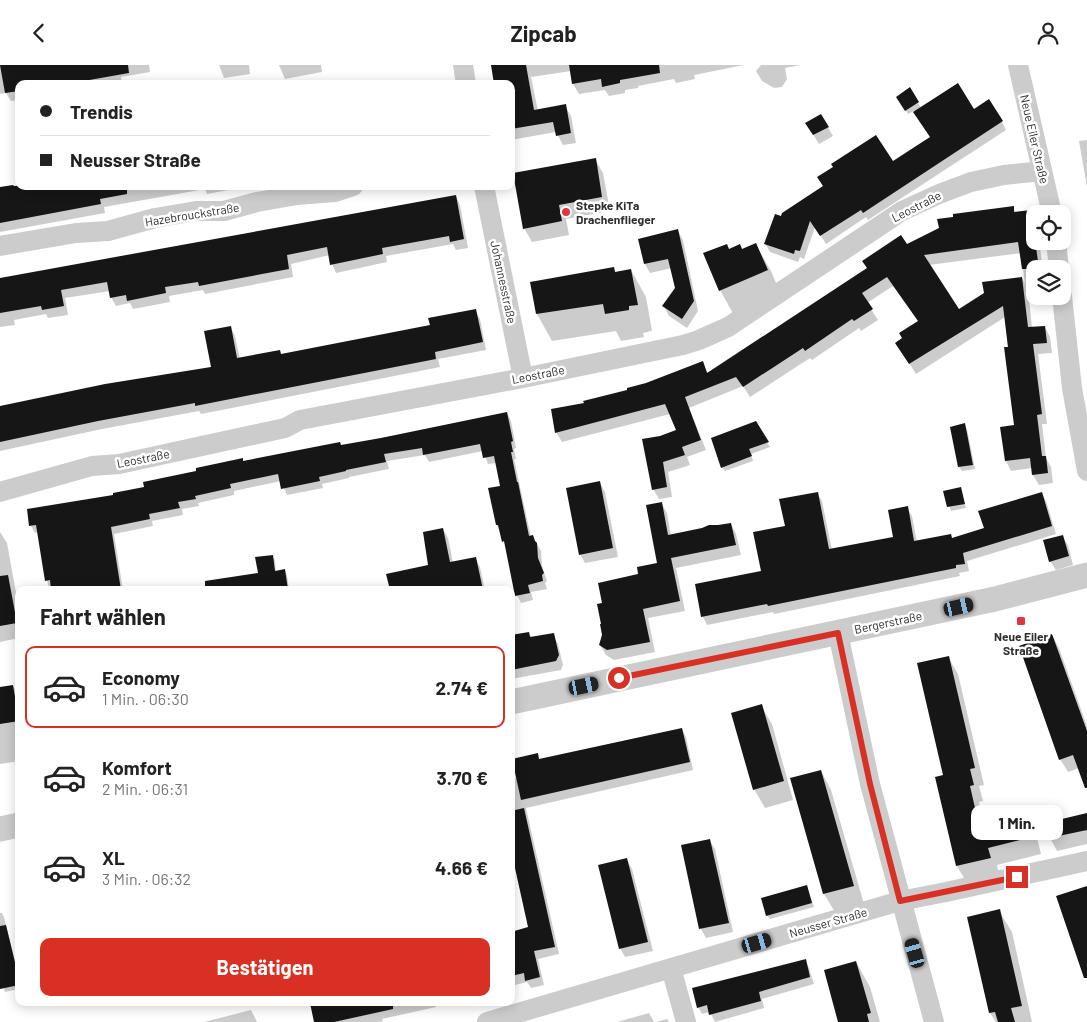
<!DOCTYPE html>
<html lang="de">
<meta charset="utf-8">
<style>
body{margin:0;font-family:Barlow,sans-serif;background:#f6f6f6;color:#222;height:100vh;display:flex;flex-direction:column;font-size:19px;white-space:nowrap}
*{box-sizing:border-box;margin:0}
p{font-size:16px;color:#767676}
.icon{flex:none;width:28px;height:28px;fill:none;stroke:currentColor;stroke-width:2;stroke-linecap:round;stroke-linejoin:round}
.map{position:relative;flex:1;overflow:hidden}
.details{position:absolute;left:15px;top:521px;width:500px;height:420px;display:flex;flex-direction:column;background:#fff;border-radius:10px;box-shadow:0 2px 12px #0003}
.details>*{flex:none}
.banner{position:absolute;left:15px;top:15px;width:500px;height:110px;border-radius:10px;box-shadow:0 2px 12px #0003;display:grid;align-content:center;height:110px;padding:0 25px;background:#fff}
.controls{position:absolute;left:1026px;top:140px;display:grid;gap:10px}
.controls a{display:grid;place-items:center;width:45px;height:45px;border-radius:10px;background:#fff;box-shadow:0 2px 12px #0003;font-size:25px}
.end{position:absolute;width:22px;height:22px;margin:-11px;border:6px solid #d93025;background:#fff;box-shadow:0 0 0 2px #fff}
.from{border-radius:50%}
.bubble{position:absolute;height:35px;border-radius:10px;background:#fff;box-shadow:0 2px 12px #0003;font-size:16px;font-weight:700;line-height:35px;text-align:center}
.car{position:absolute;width:15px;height:30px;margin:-15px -8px;border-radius:6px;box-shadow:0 0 4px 1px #0007;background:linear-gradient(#222 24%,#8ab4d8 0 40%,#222 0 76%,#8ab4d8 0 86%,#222 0)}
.banner b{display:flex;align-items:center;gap:18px;height:48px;font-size:19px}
.banner b+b{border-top:1px solid #e0e0e0}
.banner i{width:12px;height:12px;background:#222}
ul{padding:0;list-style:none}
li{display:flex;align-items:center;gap:15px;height:82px;margin:0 10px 8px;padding:0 15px;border:2px solid transparent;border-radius:10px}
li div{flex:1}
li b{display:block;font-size:19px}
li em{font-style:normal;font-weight:700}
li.on{border-color:#d93025}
li>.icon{width:45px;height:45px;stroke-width:1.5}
h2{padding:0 25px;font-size:22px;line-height:60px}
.button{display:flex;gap:10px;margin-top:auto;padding:10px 25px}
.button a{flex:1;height:58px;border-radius:10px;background:#d93025;color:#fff;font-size:20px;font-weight:700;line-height:58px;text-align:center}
header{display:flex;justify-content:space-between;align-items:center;height:65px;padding:0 25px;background:#fff;font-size:22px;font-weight:700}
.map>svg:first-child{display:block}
.shadow{fill:#0003;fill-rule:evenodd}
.building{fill:#161616}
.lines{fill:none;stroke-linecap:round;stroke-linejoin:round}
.minor{stroke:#ccc;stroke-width:20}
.tertiary{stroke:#ccc;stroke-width:25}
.route{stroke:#d93025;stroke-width:6}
.poi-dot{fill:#e23542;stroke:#fff;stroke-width:2}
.labels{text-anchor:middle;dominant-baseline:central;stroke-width:5;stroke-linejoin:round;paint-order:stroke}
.street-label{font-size:12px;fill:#2f2f2f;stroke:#fff}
.poi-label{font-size:12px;font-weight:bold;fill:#2f2f2f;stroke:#fff;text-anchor:start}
</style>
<header><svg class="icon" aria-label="back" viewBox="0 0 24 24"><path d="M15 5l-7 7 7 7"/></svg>Zipcab<svg class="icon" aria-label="person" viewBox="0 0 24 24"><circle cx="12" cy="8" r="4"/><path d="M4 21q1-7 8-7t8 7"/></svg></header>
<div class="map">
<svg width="1087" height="957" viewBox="0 0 1087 957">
<rect width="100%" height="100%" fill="#fff"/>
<path class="shadow" d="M0 0H149L150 7 121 12 122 18 119 19H19V35L11 36 6 28 0 29Z
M219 0H249L250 9 224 13Z
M279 0H321L322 7 285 14Z
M492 0H744L694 10 695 14 676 18 674 14 638 21V23L625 25V28L609 31 605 25 579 29 573 19 571 6 531 12 538 46 565 41 571 51 576 78 563 80 556 67 511 75V19Z
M761 0H801L785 3 787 14 782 22 774 23 762 16 756 6Z
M910 24 921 43 973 46 1002 57 1006 65 868 155 866 152 826 179 815 162 804 194 800 192 798 197 770 187 765 178 781 152 893 97 931 73 914 46 908 49 897 32Z
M821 51 833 71 819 79 807 59Z
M1087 75V122L1079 76Z
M595 94 603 108 610 146 566 154 569 170 532 177 524 163Z
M19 120V121H250L207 129 205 124 155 133 104 142 105 148 0 167V124Z
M456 131 460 140 468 183 456 185 453 179 386 191 387 197 336 208 332 199 330 190 291 199 293 212 205 229 203 225 169 231 170 237 133 244 130 238 116 241 111 232 110 226 65 233 68 250 48 253 46 249 14 255 15 260 0 262V214Z
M1013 142 1016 148 1030 146 1035 154V176H1039L1043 204H1035V230H1031L1028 224 1032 263 1045 262 1050 272 1052 288 1038 289 1047 359H1042L1046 393 1051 402 1053 418 1039 420 1033 410 1032 403 1011 406 1006 396 1015 361 1005 252 916 309 903 288 919 257 893 221 867 238 878 255 861 266 859 263 812 295 810 293 750 332 743 321 689 343 706 385 687 392 690 400 668 407 672 432 659 434 653 424 643 375 660 373 677 366 670 349 562 377 556 367 585 339 646 319 702 297 708 308 907 181ZM1021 188 1025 219 1022 213 959 246 929 200Z
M678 166 683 175 698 246 687 263 669 251 664 241 676 224 672 203 650 208 645 199 640 175Z
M756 180 771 206 782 232 735 252 720 225 729 186H742Z
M614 203 616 208 631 205 646 232 652 266 643 268 644 272 621 276 616 266 552 276 537 249 531 218Z
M475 246 480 254 486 285 438 294 440 302 201 349 199 346 102 364 0 386V343L212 303 231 263 235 271 240 294 282 290 431 261Z
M507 348 511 356 516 383 514 384 516 394H514L531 472H533L541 486 542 501 547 516 545 518 547 524 531 527 533 535 521 538 517 530 506 482 497 460 502 422 497 398 488 399 483 386 429 397 425 390 387 396 389 404 349 412V413L322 419 323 423 287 430 281 416 234 426V430L198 438 199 441 182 444 183 450 152 456 153 461 114 469 123 525H49L38 467 35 468 31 461 114 431 244 398 341 381Z
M755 358 770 382 751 389 753 396 725 406 722 402Z
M964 360 967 364 975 404 962 406 959 402 951 363Z
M600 418 605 427 618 492 585 498 580 489Z
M960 423 966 443 951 446 945 427Z
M817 428 822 436 832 485 894 473 907 443 912 451 917 477 952 474 985 464 1042 428 1046 436 1056 469 967 496 969 506 959 508 960 511 774 549 773 547 707 560 703 552 696 520 762 507 786 462Z
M661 438 667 448 671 471 731 459 736 469 741 490 676 503 685 546 648 553 655 587 614 595 606 590 600 580 603 570 604 539 640 510 658 499Z
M443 464 448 473 453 498 475 493 480 502 485 525H391L429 501Z
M0 467 7 478 19 544V573L0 577Z
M1062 471 1068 480 1073 500 1056 505 1050 496Z
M272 491 275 495 276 507 285 506 287 510 289 525H216L259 509Z
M529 568 532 573 553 570 558 579 563 600 561 605 511 614V571Z
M1052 570 1059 583 1087 661V725L1079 703 1068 707 1060 694Z
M948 592 958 609 984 720 979 721 983 736 979 737 985 765 1027 756 1037 773 1041 789 997 800 999 810 967 818 957 801 936 713 945 711Z
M13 621 19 632V696L0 699V623Z
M761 641 772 659 793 735 765 743 754 724Z
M682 664 686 672 693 705 526 743 559 889 538 894 544 920 531 923 527 917 511 921V868L530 863 511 781V714L517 713 537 689 540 695Z
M821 706 831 725 864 839 835 847 824 829 792 714Z
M1087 750V779L1057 786 1050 773 1047 759Z
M709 775 715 784 733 867 706 873 701 864Z
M627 795 632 804 653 886 625 892 620 883Z
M807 822 814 842 770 854 767 850Z
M999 846 1012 867 1032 957H996L990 948 969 853Z
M0 848H2L4 852 19 912V924L5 927 0 911Z
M805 896 809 903 814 919 762 934 764 943 715 957 710 947 702 949 698 942Z
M856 897 870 922 880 957H840Z
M311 938H435L436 942 382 954 383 956 378 957H315Z
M251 945 257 957H204Z
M649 948 654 957H617Z
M667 954 669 957H656Z"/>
<path class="building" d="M0 0H128L129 8 78 17 79 19H19V26L5 28Z
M491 0H526L534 45 566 39 571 68 556 71 553 57 511 64V19H494Z
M569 0H659L660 8 620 15V18L602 22 601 14 572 19Z
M958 18 974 44 989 34 1003 56 863 148 861 145 820 171 810 156 800 186 795 185 794 189 764 179 775 149 781 151 782 148 823 121 817 112 833 102 831 99 876 70 893 96 930 72 913 47Z
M910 22 919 37 905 46 896 32Z
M821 49 829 62 813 70 805 58Z
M596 93 602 132 559 140 562 156 523 164 513 108Z
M13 120 14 121H127V129L100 134 101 139 0 158V122Z
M456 130 464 174 450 177 449 171 382 183 383 189 330 200 327 182 287 190 289 204 199 221 198 217 165 222 166 228 127 236 126 230 110 233 107 217 61 225 64 241 42 245 41 241 0 248V213Z
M1014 141V147L1031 145 1039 204H1022L1018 177 924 190 959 244 984 228 982 217 1022 212 1028 262 1045 261 1047 278 1033 279 1042 349 1037 350 1042 391H1046L1048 408 1032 410 1030 393 1005 396 1000 362 1014 360 1004 282H1008L1003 241 909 299 895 278 902 273 899 268 918 256 887 212 862 228 873 244 854 256 852 254 805 286 803 283 743 322 736 312 685 332 701 375 682 382 685 390 663 397 667 422 652 425 642 374 660 371 676 365 665 339 555 368 551 344 584 338 583 336 627 325V323L646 318 703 296 707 308 867 203 862 196 901 170 907 179 939 163 937 154 953 152V149Z
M678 164 694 236 682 254 662 241 675 223 668 194 644 199 638 174Z
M756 178 768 205 719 226 703 188 727 179 729 184 740 179 742 184Z
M614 202 615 207 631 204 638 240 629 241V245L605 249 603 239 536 249 530 217Z
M476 244 483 277 435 287 436 294 195 341V338L98 356 0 377V341L105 319 211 302 204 266 231 261 237 293 280 285 281 289 430 260 428 253Z
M507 347 513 376 511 377 513 387H511L517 417H518L529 471 533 470 535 476 537 478 538 493 544 508 542 510 543 516 528 520 530 528 515 531 504 476 502 477 498 460H496L488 423 500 421 494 391 483 393 480 379 423 390 422 383 384 389 386 397 346 405V406L319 412 320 416 281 424 278 409 230 419 231 423 195 431 196 434 178 437 180 443 149 449 150 454 111 462 121 525H51L50 515 45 516 36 460 29 461 27 444 113 430V428L144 422 143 417 196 406V403L243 393V396L340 377 341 380 381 373Z
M756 356 769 377 749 384 752 391 721 403 711 373Z
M965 358 973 400 958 402 950 362Z
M600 416 613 483 579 490 566 423Z
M961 422 965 439 947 442 943 426Z
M818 427 829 484 893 472 888 445 908 441 914 476 951 469 952 473 984 463 978 446 1042 427 1052 461 963 488 965 499 956 500V503L768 541 767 539 701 552 695 519 761 506 753 467 785 461 779 434Z
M662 437 668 470 702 463 709 460H718L731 458 736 480 671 493 680 536 643 544 650 577 607 585 599 580 602 570 600 559H601L597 539 602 538 598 518 638 509 637 502 657 498 646 440Z
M443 463 450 497 476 492 483 525H390L386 509 428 500 423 467Z
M1063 470 1069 491 1049 497 1043 475Z
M273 490 275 506 285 504 288 525H205V516L258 508 255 492Z
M8 510 17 558 0 561V511Z
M529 567 530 572 554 568 559 590 556 596 511 605V570Z
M1052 569 1087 666V723H1085L1073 690 1059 695 1019 581Z
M949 591 975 703 970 704 974 720 970 721 980 765 1028 755 1032 772 988 783 991 793 956 801 935 712 943 710 917 598Z
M13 620 19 656 0 659V622Z
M762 639 784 716 753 725 731 648Z
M682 663 690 697 521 735 512 694 538 688 539 694Z
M821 705 854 821 823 829 790 713Z
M524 743 555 882 534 886 540 912 525 916 524 908 511 911V867L528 862 511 785V746Z
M1087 748V765L1049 773 1045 758Z
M710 774 729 858 699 864 681 780Z
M627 793 648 877 619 884 598 800Z
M807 820 812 838 766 851 761 833Z
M1087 821V913H1084L1056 831Z
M1000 844 1022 941 1011 943 1015 957H998L995 947 989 948 967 852Z
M6 860 19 914V920L0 924V861Z
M806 894 810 912 759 927 761 936 709 950 707 940 697 943 692 923Z
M856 896 871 948 867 949 869 957H838L824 905Z
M310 938H393V944L334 957H314Z"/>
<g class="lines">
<path class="minor" d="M463 0 466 19
M1018 0 1052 149
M484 121 523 313
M1056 176 1059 204
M0 181 76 168 108 166 155 153 196 146H224L257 137 297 130 335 127 353 121
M1062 231 1072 323 1087 406
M0 427 92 401 119 399 285 363 300 355 523 313 683 280 699 275 728 262 902 146 939 129 971 117 1004 110 1042 106
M838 568 870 719 934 957
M671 903 686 957
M487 957 900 836 946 827 1087 796"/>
<path class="tertiary" d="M511 637 995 534 1087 510
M0 764 19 760"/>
</g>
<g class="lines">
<path class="route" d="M619 613 838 568 870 719 900 836 1017 812"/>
</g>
<g class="poi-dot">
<circle cx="566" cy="147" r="5"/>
<rect x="1016" y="551" width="10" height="10" rx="2.5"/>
</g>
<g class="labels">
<g class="street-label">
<text transform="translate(1035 74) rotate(77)">Neue Eiler Straße</text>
<text transform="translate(916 141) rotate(-27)">Leostraße</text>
<text transform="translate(192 149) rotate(-9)">Hazebrouckstraße</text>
<text transform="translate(504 217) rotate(78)">Johannesstraße</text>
<text transform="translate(538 309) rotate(-11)">Leostraße</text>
<text transform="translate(143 393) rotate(-11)">Leostraße</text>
<text transform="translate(888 557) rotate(-12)">Bergerstraße</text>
<text transform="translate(828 857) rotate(-16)">Neusser Straße</text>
</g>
<g class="poi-label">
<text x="576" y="140">Stepke KiTa<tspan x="576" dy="14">Drachenflieger</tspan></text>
<text x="1021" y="571" text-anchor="middle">Neue Eiler<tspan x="1021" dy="14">Straße</tspan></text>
</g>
</g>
</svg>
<div class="controls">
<a><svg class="icon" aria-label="locate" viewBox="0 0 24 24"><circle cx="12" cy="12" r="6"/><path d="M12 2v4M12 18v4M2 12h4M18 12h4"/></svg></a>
<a><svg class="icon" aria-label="layers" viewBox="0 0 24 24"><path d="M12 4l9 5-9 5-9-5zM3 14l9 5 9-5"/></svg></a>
</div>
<i class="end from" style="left:619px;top:613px"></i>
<i class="end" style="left:1017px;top:812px"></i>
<div class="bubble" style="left:971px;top:740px;width:92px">1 Min.</div>
<i class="car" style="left:959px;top:542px;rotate:77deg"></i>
<i class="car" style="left:584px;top:621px;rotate:78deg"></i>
<i class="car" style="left:757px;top:878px;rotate:74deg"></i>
<i class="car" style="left:915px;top:888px;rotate:344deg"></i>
<div class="banner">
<b><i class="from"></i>Trendis</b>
<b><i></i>Neusser Straße</b>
</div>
<section class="details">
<h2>Fahrt wählen</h2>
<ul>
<li class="on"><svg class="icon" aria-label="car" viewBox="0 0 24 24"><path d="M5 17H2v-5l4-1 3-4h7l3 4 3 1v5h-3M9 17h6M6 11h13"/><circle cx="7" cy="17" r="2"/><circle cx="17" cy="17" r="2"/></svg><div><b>Economy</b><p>1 Min. · 06:30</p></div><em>2.74 €</em></li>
<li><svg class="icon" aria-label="car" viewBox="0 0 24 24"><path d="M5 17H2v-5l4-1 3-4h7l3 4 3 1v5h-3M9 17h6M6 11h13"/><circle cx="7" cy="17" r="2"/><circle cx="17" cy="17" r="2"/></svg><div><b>Komfort</b><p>2 Min. · 06:31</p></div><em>3.70 €</em></li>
<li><svg class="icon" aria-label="car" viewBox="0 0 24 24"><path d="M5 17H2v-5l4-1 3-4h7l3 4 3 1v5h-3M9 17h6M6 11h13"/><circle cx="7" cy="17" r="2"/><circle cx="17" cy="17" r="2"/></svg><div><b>XL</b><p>3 Min. · 06:32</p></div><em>4.66 €</em></li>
</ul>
<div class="button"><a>Bestätigen</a></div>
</section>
</div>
